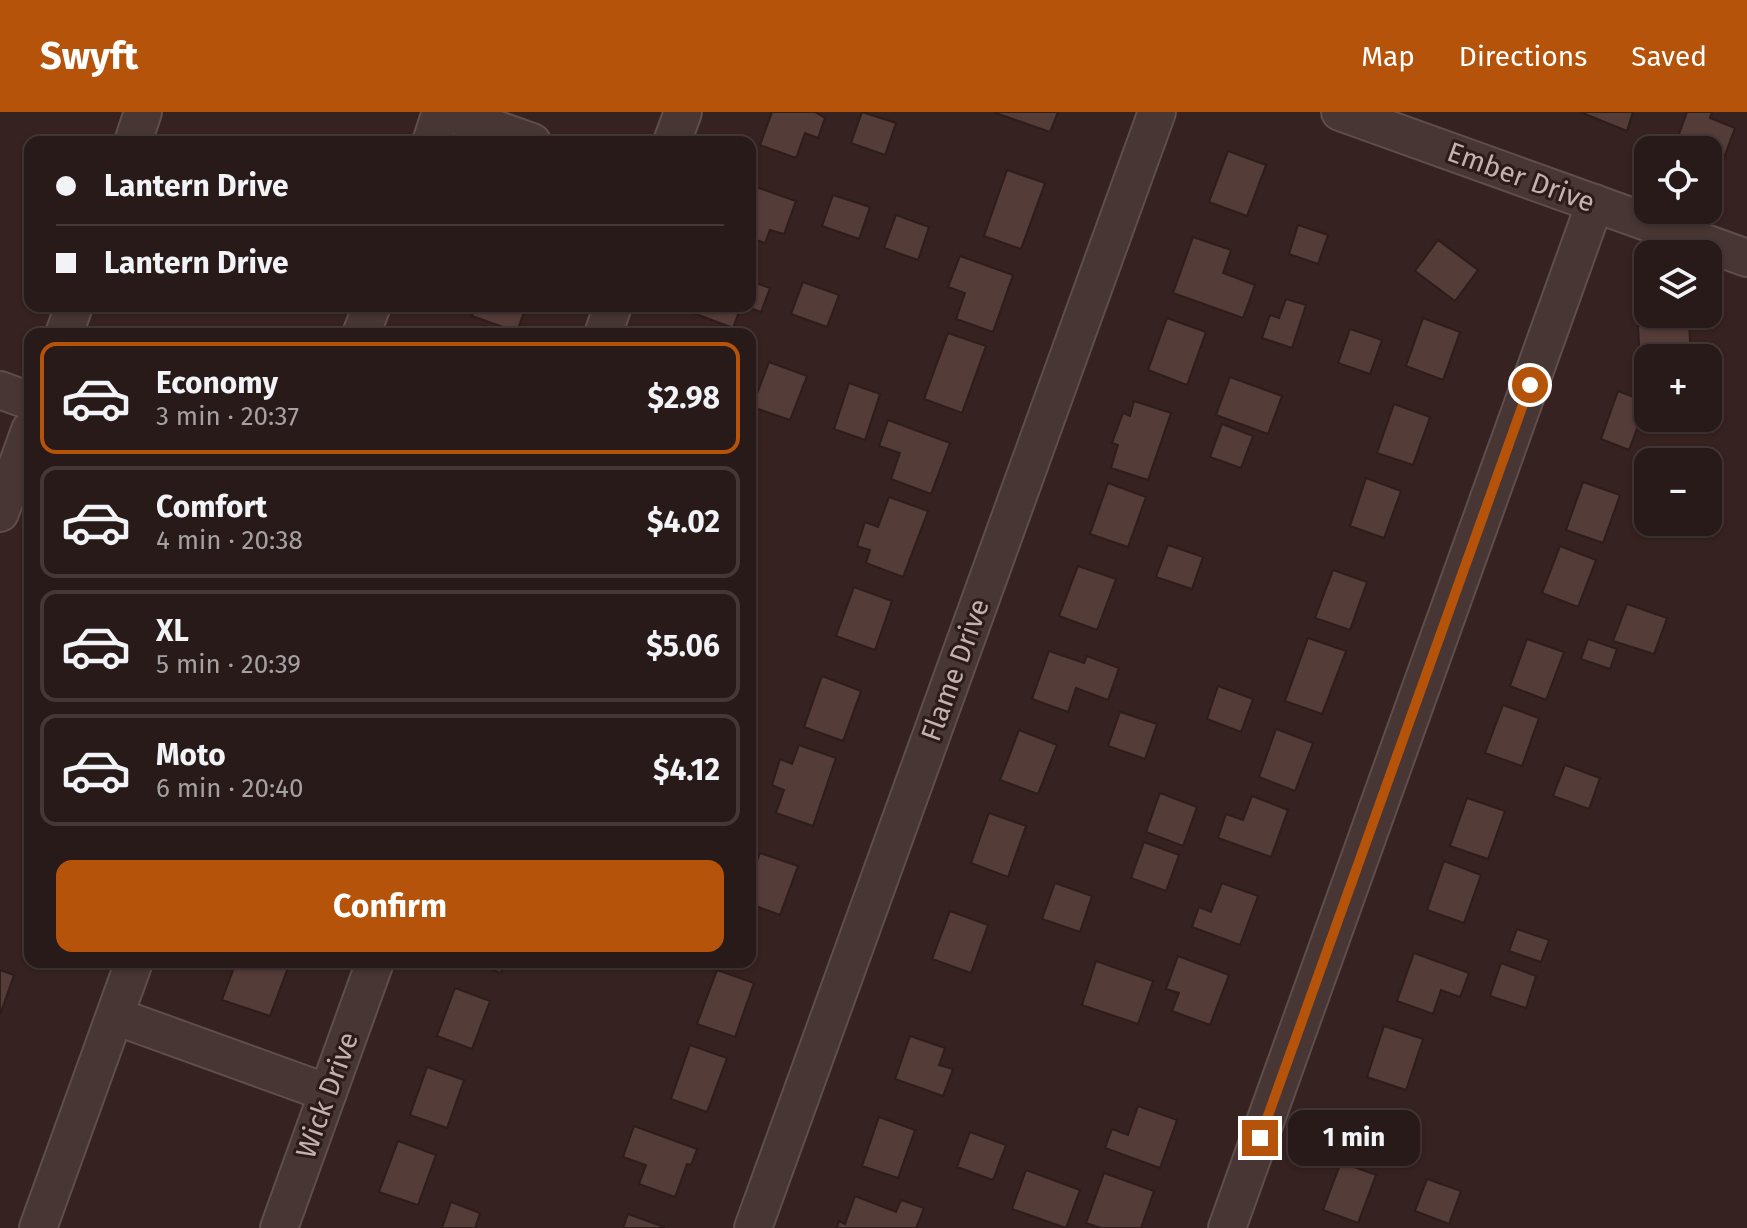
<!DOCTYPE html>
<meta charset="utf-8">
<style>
body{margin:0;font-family:"Fira Sans",sans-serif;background:#342725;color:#f1f3f6;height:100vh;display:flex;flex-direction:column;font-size:30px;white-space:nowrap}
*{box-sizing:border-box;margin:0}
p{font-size:26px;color:#a5a1a2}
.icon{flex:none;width:44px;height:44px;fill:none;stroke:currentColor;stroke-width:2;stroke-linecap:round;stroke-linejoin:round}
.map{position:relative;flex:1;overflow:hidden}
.sheet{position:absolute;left:24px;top:216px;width:732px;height:640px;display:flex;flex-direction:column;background:#281a18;border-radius:16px;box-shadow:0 2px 6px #0004,0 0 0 2px #443837}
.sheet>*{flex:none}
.guide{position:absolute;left:24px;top:24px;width:732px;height:176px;border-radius:16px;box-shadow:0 2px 6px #0004,0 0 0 2px #443837;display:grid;align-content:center;height:176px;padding:0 32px;background:#281a18}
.tools{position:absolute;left:1634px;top:24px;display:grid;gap:16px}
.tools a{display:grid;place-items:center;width:88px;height:88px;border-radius:16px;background:#281a18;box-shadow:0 2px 6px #0004,0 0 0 2px #443837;font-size:40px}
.end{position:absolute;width:36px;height:36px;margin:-18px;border:10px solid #b45309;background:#fff;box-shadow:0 0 0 4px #fff}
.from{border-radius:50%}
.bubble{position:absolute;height:56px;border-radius:16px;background:#281a18;box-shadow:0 2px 6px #0004,0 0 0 2px #443837;font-size:26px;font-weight:700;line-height:56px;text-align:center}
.guide b{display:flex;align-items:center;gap:28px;height:76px;font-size:30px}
.guide b+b{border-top:2px solid #443837}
.guide i{width:20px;height:20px;background:#f1f3f6}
ul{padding:14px 0 0;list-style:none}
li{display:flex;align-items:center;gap:24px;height:112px;margin:0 16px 12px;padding:0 16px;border:4px solid #443837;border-radius:16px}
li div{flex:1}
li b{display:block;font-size:30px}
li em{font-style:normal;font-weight:700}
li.current{border-color:#b45309}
li>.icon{width:72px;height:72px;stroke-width:1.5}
.primary-button{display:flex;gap:16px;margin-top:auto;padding:16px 32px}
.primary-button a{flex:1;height:92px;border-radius:16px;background:#b45309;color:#fff;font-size:32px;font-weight:700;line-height:92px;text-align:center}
header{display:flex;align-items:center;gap:48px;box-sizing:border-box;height:112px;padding:0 40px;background:#b45309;color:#fff}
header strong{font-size:38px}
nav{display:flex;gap:44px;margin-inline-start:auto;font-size:28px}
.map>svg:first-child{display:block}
.building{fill:#543c39;stroke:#2d1d1b;stroke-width:2}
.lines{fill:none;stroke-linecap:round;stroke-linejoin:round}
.minor-casing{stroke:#5f4e4b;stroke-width:40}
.minor{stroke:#473633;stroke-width:36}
.route{stroke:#b45309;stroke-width:10}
.labels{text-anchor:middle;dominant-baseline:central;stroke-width:6;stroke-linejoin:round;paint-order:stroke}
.street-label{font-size:28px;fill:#c4b1ad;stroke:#2b1b19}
</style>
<header>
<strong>Swyft</strong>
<nav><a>Map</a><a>Directions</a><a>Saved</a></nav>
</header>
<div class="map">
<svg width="1747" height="1116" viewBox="0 0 1747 1116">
<rect width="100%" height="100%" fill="#362220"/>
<path class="building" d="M772 0H815L825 6 818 26 805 21 796 46 760 33Z
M862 0 896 11 885 43 851 31Z
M993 0H1058L1050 20Z
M1580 0H1633L1627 19Z
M1687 0H1712L1710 6 1735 16 1722 51 1708 46V38H1688L1675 33Z
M1228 39 1266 53 1247 104 1209 90Z
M1007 58 1045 71 1021 137 984 124Z
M750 73 796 89 784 122 770 118 765 131 750 126Z
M833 83 870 95 859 127 822 114Z
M896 103 929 115 918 148 884 136Z
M1298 113 1328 123 1318 152 1289 142Z
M1193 125 1231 138 1223 161 1255 173 1243 206 1173 181Z
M1438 128 1478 158 1455 189 1415 159Z
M960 144 1013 163 993 220 956 207 965 181 948 175Z
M750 169 770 176 761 200 744 194H750Z
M803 170 839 183 827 215 791 202Z
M1286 187 1306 193 1292 236 1262 226 1270 203 1279 206Z
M475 194H526L517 220 472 204Z
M696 194H741L733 216 693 201Z
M1167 206 1206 220 1187 273 1148 258Z
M1423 206 1460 220 1443 268 1406 254Z
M1689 210 1691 246H1648V250L1640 251 1638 214Z
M1350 217 1382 228 1370 262 1338 251Z
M948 221 986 234 962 301 924 287Z
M769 250 807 264 790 308 752 295Z
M1230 265 1282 284 1268 322 1216 303Z
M849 271 880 282 865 328 834 317Z
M1618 279 1647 290 1629 338 1601 327Z
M1134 289 1171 301 1148 368 1111 356 1118 333 1112 331 1123 301 1130 304Z
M1394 292 1430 305 1413 353 1377 341Z
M888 308 950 331 931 382 891 367 900 341 879 334Z
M1222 312 1253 324 1241 356 1210 345Z
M1366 366 1401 379 1384 426 1350 414Z
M1583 370 1620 383 1603 431 1566 418Z
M1108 371 1146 385 1128 435 1090 422Z
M889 385 928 399 903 465 866 451 870 438 857 434 865 410 878 415Z
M1168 433 1203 445 1192 477 1156 465Z
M1560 434 1596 448 1578 495 1542 481Z
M1078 454 1116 467 1097 518 1059 504Z
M1333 458 1367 470 1350 518 1315 506Z
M854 475 892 489 875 538 836 524Z
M1627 492 1667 506 1654 542 1613 529Z
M1308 526 1346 539 1322 602 1285 589Z
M1527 527 1564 540 1546 588 1510 574Z
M1588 527 1617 537 1610 557 1581 547Z
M1049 539 1084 551 1087 544 1119 556 1108 588 1076 576 1068 600 1032 587Z
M822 564 861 579 843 629 804 615Z
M1218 574 1253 587 1241 620 1207 607Z
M1503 593 1539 606 1522 654 1485 641Z
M1120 600 1157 612 1145 647 1108 634Z
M1276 617 1313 631 1295 679 1259 665Z
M1019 618 1057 633 1038 682 1000 668Z
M799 633 836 646 813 714 776 701 784 678 772 673 780 647 792 652Z
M1565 653 1600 666 1589 697 1553 684Z
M1160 681 1197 695 1183 734 1146 720Z
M1252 684 1288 698 1271 745 1218 726 1226 702 1243 708Z
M1467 686 1505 699 1488 747 1450 734Z
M989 701 1026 714 1008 765 971 751Z
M1144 730 1179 743 1166 779 1131 766Z
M760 741 798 754 780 803 750 792V767Z
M1444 749 1481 763 1464 811 1427 798Z
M1055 771 1092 784 1080 820 1042 807Z
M1222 771 1258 784 1240 833 1192 815 1199 795 1211 800Z
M950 799 988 813 971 861 932 847Z
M1517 817 1549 828 1541 850 1509 839Z
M1414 841 1469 861 1460 885 1441 878 1433 902 1397 889Z
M1178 844 1229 863 1210 913 1172 899 1179 881 1166 877Z
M1096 849 1153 869 1138 912 1082 893Z
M236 850H290L270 904 222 888Z
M471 850H505L501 861Z
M1501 851 1536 864 1526 896 1490 884Z
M0 858 14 863 0 903Z
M717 858 754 871 735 925 697 912Z
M455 876 490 889 472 937 437 924Z
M1384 914 1423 927 1406 978 1367 965Z
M910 924 945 936 939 953 953 957 943 984 895 967Z
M690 933 727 946 707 1000 671 987Z
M427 955 464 968 447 1016 410 1003Z
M1138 994 1177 1008 1160 1056 1105 1036 1112 1017 1128 1023Z
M879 1005 915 1018 898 1066 862 1054Z
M634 1014 697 1037 691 1053 687 1052 675 1085 639 1072 646 1053 623 1045Z
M970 1020 1006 1033 993 1068 957 1055Z
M398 1029 436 1043 418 1093 379 1080Z
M1341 1050 1376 1063 1358 1111 1323 1098Z
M1026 1058 1080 1078 1066 1116 1012 1097Z
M1104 1061 1154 1079 1141 1116H1101L1086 1111Z
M1427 1067 1461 1079 1449 1112 1415 1099Z
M855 1084 896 1100 901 1088 924 1096 916 1116H837L839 1109 845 1112Z
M451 1090 480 1101 475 1116H442Z
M628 1102 664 1115V1116H623Z"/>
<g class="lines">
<g class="minor-casing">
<path id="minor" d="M447 0 532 30
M1340 0 1747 146
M133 30 143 0
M431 30 441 0
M672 30 683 0
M64 222 74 194
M361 222 372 194
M603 222 613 194
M0 278 30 289
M0 401 30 318
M115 904 328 981
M38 1116 134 850
M279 1116 375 850
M753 1116 1157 0
M1227 1116 1595 91"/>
</g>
<use href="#minor" class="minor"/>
</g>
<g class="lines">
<path class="route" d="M1260 1026 1530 273"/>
</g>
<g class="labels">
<g class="street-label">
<text transform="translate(1521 65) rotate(20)">Ember Drive</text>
<text transform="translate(955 558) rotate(-70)">Flame Drive</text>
<text transform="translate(327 983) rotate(-70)">Wick Drive</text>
</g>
</g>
</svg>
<div class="tools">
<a><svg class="icon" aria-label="locate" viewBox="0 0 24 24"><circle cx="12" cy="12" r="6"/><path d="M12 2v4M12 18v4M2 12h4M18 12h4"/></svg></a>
<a><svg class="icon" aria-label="layers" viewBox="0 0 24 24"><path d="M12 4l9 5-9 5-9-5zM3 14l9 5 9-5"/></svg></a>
<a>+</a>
<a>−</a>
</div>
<i class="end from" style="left:1530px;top:273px"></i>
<i class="end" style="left:1260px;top:1026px"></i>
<div class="bubble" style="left:1288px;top:998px;width:132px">1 min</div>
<div class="guide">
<b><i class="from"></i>Lantern Drive</b>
<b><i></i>Lantern Drive</b>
</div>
<section class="sheet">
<ul>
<li class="current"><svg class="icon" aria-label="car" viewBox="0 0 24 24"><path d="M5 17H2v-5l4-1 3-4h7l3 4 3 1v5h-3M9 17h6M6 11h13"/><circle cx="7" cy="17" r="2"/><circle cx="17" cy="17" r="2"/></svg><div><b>Economy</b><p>3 min · 20:37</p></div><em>$2.98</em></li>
<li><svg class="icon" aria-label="car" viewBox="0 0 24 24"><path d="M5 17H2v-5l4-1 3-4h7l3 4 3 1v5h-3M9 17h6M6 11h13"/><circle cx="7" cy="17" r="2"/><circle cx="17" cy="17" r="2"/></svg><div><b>Comfort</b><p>4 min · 20:38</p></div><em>$4.02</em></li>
<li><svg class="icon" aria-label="car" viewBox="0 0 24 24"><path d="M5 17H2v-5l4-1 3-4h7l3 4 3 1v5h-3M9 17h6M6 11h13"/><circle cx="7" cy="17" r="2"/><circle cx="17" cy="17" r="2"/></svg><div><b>XL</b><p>5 min · 20:39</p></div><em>$5.06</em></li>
<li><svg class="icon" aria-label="car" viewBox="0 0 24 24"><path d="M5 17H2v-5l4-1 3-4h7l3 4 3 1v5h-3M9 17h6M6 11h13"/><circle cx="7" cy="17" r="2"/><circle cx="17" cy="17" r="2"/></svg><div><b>Moto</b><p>6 min · 20:40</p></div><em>$4.12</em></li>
</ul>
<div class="primary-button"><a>Confirm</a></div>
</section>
</div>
